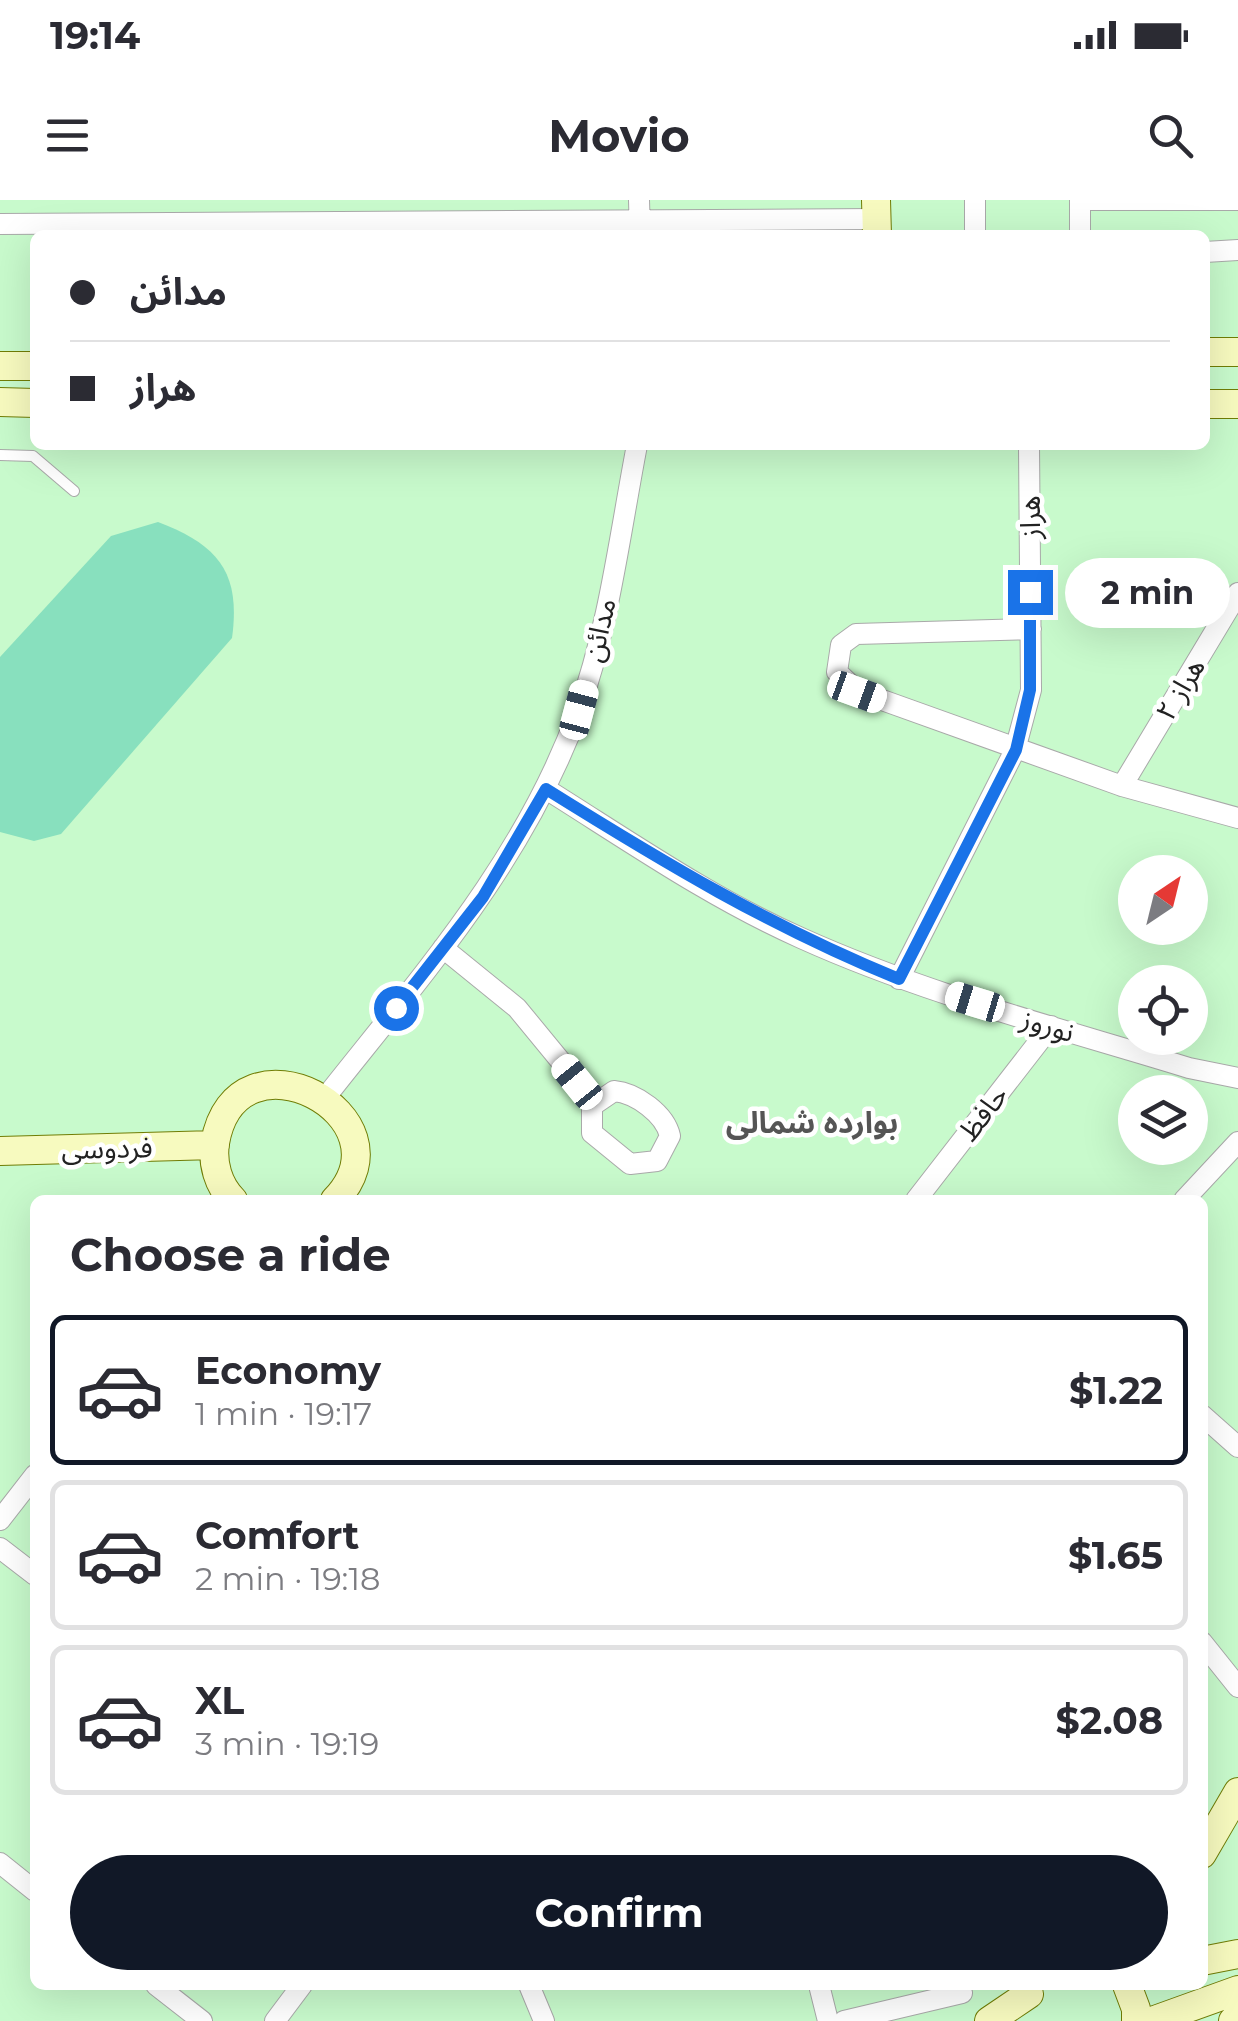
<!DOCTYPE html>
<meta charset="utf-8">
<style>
body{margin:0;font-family:Montserrat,"Noto Sans Arabic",sans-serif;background:#f2f2f3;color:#2b2b33;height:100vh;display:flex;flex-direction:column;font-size:38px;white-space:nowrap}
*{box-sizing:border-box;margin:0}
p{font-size:32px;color:#7c7c81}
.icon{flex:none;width:55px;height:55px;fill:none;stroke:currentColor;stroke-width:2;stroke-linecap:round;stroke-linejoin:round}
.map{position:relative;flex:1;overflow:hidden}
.panel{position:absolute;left:30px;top:995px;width:1178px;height:795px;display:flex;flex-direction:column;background:#fff;border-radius:15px;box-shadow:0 10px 40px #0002}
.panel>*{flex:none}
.top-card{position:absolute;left:30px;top:30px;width:1180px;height:220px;border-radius:15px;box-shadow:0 10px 40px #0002;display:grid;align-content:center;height:220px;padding:0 40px;background:#fff}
.needle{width:65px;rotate:35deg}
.buttons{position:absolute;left:1118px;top:655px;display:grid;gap:20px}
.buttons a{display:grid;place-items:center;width:90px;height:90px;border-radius:50%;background:#fff;box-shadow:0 10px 40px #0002;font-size:50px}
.end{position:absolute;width:45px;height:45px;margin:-22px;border:12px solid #1a73e8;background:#fff;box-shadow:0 0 0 5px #fff}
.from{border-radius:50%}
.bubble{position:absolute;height:70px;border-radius:35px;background:#fff;box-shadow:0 10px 40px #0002;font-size:32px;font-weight:700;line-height:70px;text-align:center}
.car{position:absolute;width:30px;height:60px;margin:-30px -15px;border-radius:12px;box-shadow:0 0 8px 2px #0007;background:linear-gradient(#fff 24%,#345 0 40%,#fff 0 76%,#345 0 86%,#fff 0)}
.top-card b{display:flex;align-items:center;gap:35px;height:95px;font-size:38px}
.top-card b+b{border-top:2px solid #e1e1e2}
.top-card i{width:25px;height:25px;background:#2b2b33}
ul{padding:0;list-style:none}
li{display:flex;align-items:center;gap:30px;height:150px;margin:0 20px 15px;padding:0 20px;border:5px solid #e1e1e2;border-radius:15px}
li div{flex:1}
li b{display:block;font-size:38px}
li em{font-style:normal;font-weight:700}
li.current{border-color:#111827}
li>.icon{width:90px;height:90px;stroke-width:1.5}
h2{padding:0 40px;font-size:45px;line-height:120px}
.primary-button{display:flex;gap:20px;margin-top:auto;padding:20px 40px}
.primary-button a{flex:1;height:115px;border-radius:60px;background:#111827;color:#fff;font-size:40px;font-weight:700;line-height:115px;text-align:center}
.status{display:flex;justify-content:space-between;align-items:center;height:70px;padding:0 50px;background:#fff;direction:ltr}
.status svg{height:28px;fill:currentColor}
header{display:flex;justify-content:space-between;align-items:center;height:130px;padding:0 40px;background:#fff;font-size:45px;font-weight:700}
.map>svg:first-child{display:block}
.park{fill:#c8facc;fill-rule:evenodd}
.pitch{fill:#88e0be}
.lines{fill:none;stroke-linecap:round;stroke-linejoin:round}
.lane-casing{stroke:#a9a9a9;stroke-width:12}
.street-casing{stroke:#a9a9a9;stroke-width:22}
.secondary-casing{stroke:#707d05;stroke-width:30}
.lane{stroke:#fff;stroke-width:10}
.street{stroke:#fff;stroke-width:20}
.secondary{stroke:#f7fabf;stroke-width:28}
.route{stroke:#1a73e8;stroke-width:12}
.labels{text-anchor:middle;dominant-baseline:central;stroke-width:9;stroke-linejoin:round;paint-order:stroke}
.street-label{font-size:28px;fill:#222;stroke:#fff}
.neighbourhood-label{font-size:30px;font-weight:bold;fill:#555;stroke:#fff}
</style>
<div class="status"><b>19:14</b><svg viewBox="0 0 49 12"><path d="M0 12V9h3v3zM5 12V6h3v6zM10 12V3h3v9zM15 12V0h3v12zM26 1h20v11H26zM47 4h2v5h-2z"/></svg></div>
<header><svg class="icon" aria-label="menu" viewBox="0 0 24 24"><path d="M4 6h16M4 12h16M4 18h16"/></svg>Movio<svg class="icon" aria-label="search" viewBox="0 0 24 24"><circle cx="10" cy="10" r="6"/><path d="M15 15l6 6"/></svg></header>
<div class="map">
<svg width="1238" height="1821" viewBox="0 0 1238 1821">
<rect width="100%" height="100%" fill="#f2efe9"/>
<path class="park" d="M0 0H1238V1821H0ZM35 35H1205V245H35ZM1135 672H1190V728H1135ZM1135 782H1190V838H1135ZM1135 892H1190V948H1135ZM35 1000H1202V1785H35Z"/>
<path class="pitch" d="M158 322C218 345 241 372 232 438L61 634 34 641 0 632V457L111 336Z"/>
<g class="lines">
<g class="lane-casing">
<path id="lane" d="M0 255 33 256 74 291"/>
</g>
<g class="street-casing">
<path id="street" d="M639 0 640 35
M1080 0H1238
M1080 0V35
M0 24 876 19
M975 35V0
M1205 52 1238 50
M1031 429 856 434 841 445 837 472 857 491 1122 586 1238 618
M1122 586 1238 393
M546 589C629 641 711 698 801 738 925 794 1059 828 1189 868L1238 878
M443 748 517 808 577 881 598 899
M899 779 1015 550 1031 490 1029 245
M614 891C636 893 665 914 670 936L657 961 630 964 592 933V906Z
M325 898C422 775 524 661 578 512 609 427 620 333 637 245
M916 1000 1051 826
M1184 1000 1238 942
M1202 1215 1238 1247
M0 1320 35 1275
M0 1348 35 1375
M1202 1442 1238 1487
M0 1663 35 1691
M156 1785 202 1821
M529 1785 544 1821
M819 1785 828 1821
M275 1821 302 1785
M844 1821 962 1793"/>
</g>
<g class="secondary-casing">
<path id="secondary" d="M876 0 877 35
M1205 152H1238
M0 166H35
M0 202 35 203
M1205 204H1238
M0 951 215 945
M233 1000C218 985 212 963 215 943 236 821 416 916 335 1000
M1202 1654 1238 1592
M1202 1761 1238 1754
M1127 1785 1136 1809V1821
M989 1821 1029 1794
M1152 1821 1238 1790
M1233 1821 1238 1817"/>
</g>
<use href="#lane" class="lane"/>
<use href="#street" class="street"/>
<use href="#secondary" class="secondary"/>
</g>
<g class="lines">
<path class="route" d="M396 808 483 697 546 589C663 662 771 727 899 779L1016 550 1030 490V392"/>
</g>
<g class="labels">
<g class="street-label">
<text transform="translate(1030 317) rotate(-90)">هراز</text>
<text transform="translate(599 430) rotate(-77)">مدائن</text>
<text transform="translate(1180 489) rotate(-59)">هراز ۲</text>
<text transform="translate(1048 825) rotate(17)">نوروز</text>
<text transform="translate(983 913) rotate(-52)">حافظ</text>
<text transform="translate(107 948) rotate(-1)">فردوسی</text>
</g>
<g class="neighbourhood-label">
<text x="812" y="922">بوارده شمالی</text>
</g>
</g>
</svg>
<div class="buttons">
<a><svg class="needle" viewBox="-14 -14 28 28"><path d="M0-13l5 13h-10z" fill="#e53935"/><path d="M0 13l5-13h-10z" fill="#7c7c81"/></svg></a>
<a><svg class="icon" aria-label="locate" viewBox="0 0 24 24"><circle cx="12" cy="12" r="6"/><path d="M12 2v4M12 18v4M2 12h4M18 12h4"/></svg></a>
<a><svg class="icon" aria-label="layers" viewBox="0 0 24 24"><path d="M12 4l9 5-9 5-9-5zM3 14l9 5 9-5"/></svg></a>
</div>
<i class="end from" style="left:396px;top:808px"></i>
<i class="end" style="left:1030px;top:392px"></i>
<div class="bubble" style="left:1065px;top:358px;width:165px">2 min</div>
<i class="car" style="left:857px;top:492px;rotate:110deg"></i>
<i class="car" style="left:579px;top:510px;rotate:15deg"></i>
<i class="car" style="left:975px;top:802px;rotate:287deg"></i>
<i class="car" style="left:577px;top:882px;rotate:321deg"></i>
<div class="top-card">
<b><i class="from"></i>مدائن</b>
<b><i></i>هراز</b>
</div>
<section class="panel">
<h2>Choose a ride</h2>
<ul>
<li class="current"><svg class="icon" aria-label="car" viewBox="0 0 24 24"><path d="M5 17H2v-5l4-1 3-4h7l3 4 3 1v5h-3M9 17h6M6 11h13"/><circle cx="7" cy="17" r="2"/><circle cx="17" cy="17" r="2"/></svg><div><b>Economy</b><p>1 min · 19:17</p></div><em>$1.22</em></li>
<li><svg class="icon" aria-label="car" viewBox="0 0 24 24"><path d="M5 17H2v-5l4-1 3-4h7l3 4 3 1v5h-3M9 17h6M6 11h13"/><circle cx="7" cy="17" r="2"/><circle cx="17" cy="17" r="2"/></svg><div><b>Comfort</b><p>2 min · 19:18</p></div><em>$1.65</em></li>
<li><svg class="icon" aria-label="car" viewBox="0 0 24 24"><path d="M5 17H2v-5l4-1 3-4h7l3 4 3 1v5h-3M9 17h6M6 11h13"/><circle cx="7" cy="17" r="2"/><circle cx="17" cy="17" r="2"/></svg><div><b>XL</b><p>3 min · 19:19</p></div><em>$2.08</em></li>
</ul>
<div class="primary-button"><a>Confirm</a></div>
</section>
</div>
